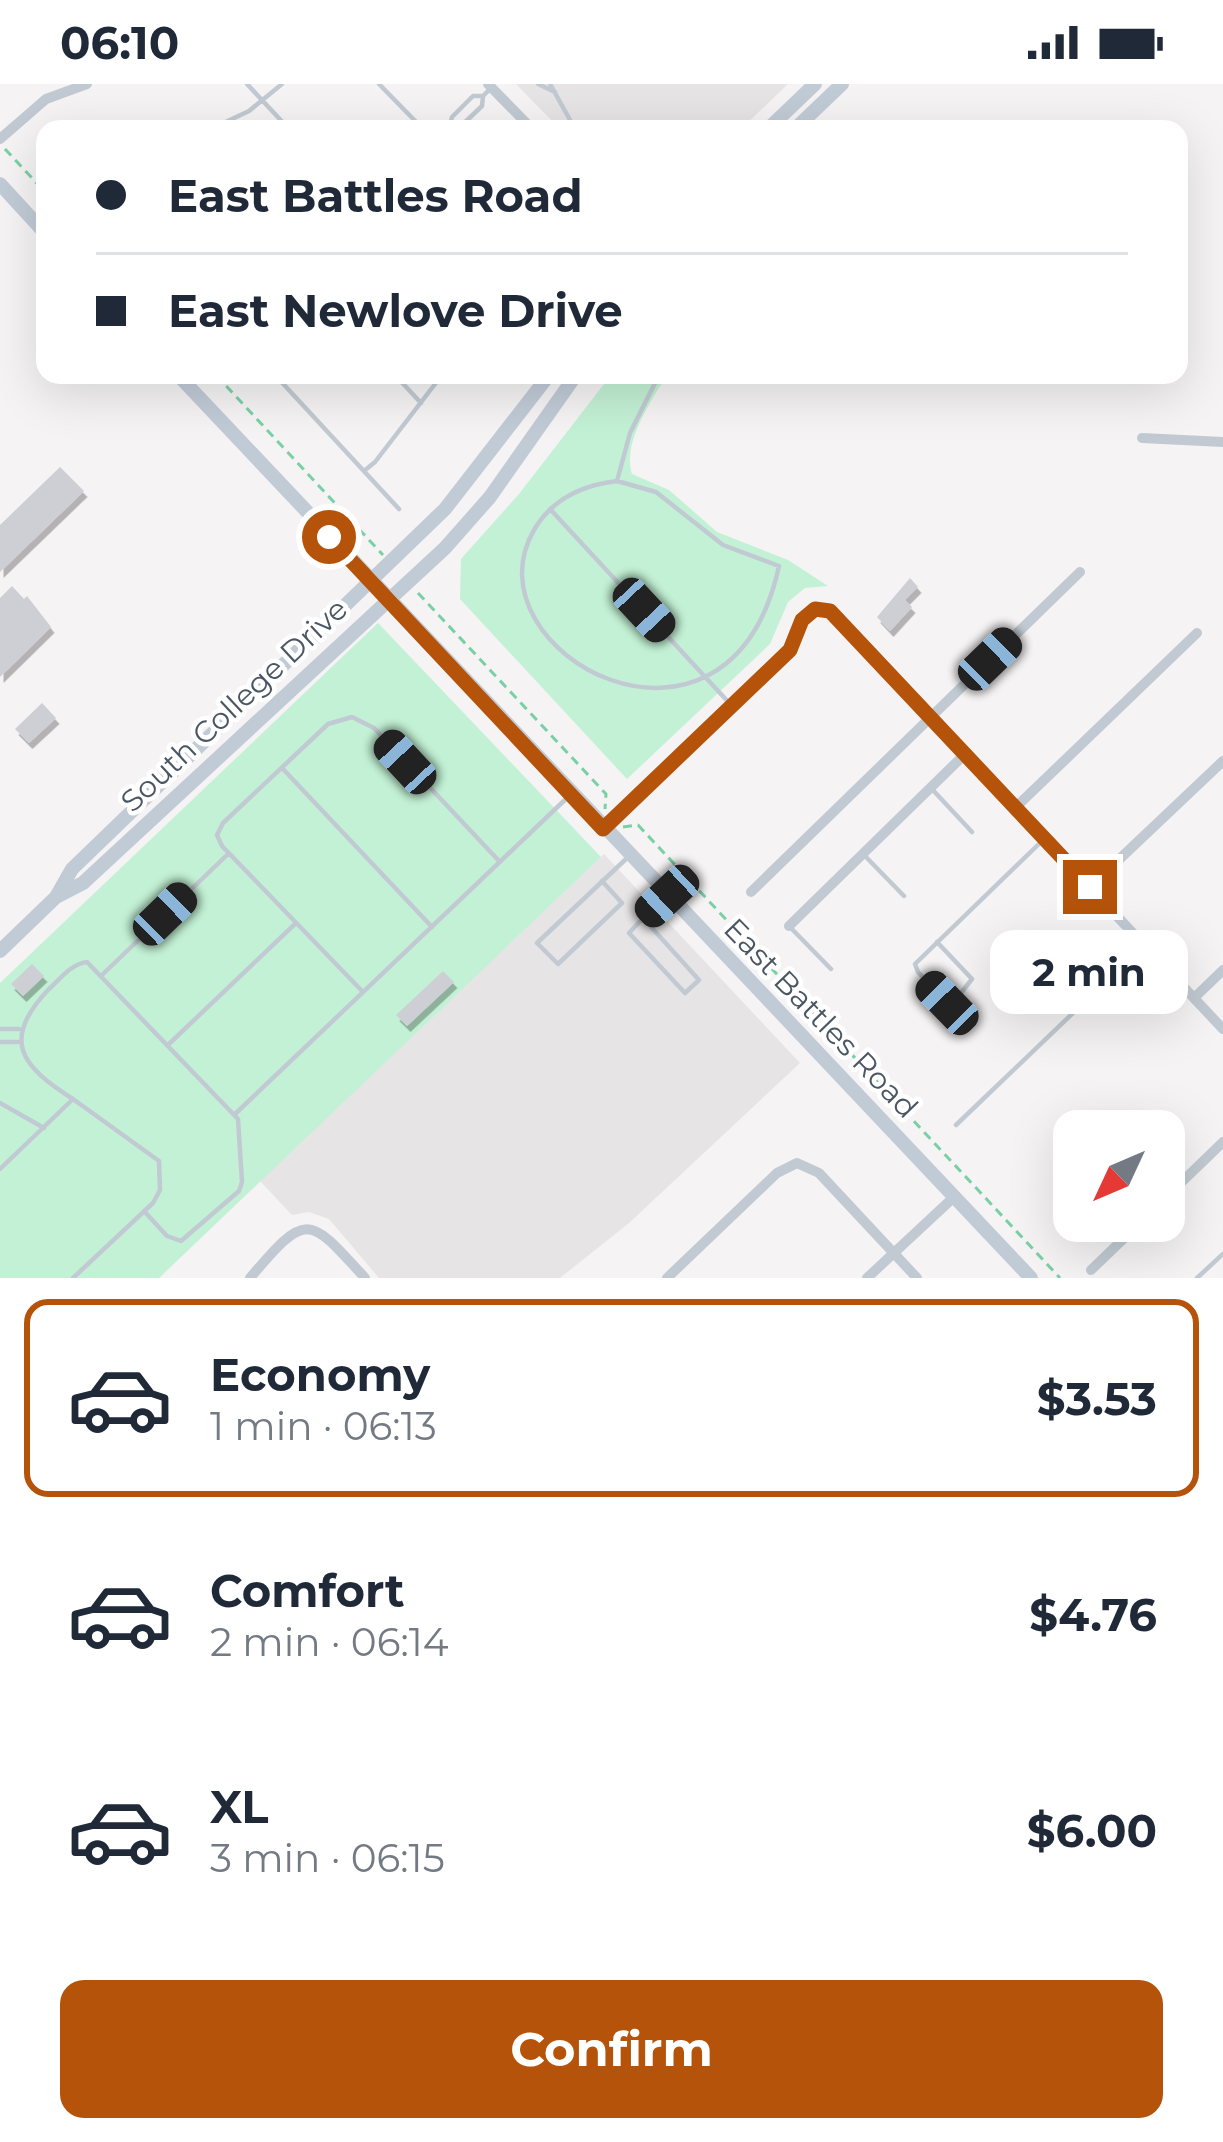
<!DOCTYPE html>
<meta charset="utf-8">
<style>
body{margin:0;font-family:Montserrat,sans-serif;background:#f6f6f7;color:#1f2937;height:100vh;display:flex;flex-direction:column;font-size:45px;white-space:nowrap}
*{box-sizing:border-box;margin:0}
p{font-size:39px;color:#747a83}
.icon{flex:none;width:66px;height:66px;fill:none;stroke:currentColor;stroke-width:2;stroke-linecap:round;stroke-linejoin:round}
.map{position:relative;height:1194px;overflow:hidden}
.panel{display:flex;flex-direction:column;background:#fff;flex:1}
.panel>*{flex:none}
.guide{position:absolute;left:36px;top:36px;width:1152px;height:264px;border-radius:24px;box-shadow:0 12px 48px #0002;display:grid;align-content:center;height:264px;padding:0 60px;background:#fff}
.needle{width:78px;rotate:226deg}
.buttons{position:absolute;left:1053px;top:1026px;display:grid;gap:24px}
.buttons a{display:grid;place-items:center;width:132px;height:132px;border-radius:24px;background:#fff;box-shadow:0 12px 48px #0002;font-size:60px}
.end{position:absolute;width:54px;height:54px;margin:-27px;border:15px solid #b45309;background:#fff;box-shadow:0 0 0 6px #fff}
.from{border-radius:50%}
.bubble{position:absolute;height:84px;border-radius:24px;background:#fff;box-shadow:0 12px 48px #0002;font-size:39px;font-weight:700;line-height:84px;text-align:center}
.car{position:absolute;width:36px;height:72px;margin:-36px -18px;border-radius:15px;box-shadow:0 0 9px 3px #0007;background:linear-gradient(#222 24%,#8ab4d8 0 40%,#222 0 76%,#8ab4d8 0 86%,#222 0)}
.guide b{display:flex;align-items:center;gap:42px;height:114px;font-size:45px}
.guide b+b{border-top:3px solid #e0e1e3}
.guide i{width:30px;height:30px;background:#1f2937}
ul{padding:21px 0 0;list-style:none}
li{display:flex;align-items:center;gap:36px;height:198px;margin:0 24px 18px;padding:0 36px;border:6px solid transparent;border-radius:24px}
li div{flex:1}
li b{display:block;font-size:45px}
li em{font-style:normal;font-weight:700}
li.current{border-color:#b45309}
li>.icon{width:108px;height:108px;stroke-width:1.5}
.primary-button{display:flex;gap:24px;margin-top:auto;padding:24px 60px}
.primary-button a{flex:1;height:138px;border-radius:24px;background:#b45309;color:#fff;font-size:48px;font-weight:700;line-height:138px;text-align:center}
.status{display:flex;justify-content:space-between;align-items:center;height:84px;padding:0 60px;background:#fff;direction:ltr}
.status svg{height:33px;fill:currentColor}
.map>svg:first-child{display:block}
.education{fill:#e6e4e5}
.green{fill:#c3f1d5}
.building{fill:#cdcfd5;filter:url(#shadow)}
.lines{fill:none;stroke-linecap:round;stroke-linejoin:round}
.path{stroke:#7ad0a6;stroke-width:3;stroke-dasharray:9 6;stroke-linecap:butt}
.lane{stroke:#c1cad2;stroke-width:4.5}
.street{stroke:#c1cad2;stroke-width:10}
.secondary{stroke:#c1cbd6;stroke-width:14}
.route{stroke:#b45309;stroke-width:15}
.labels{text-anchor:middle;dominant-baseline:central;stroke-width:9;stroke-linejoin:round;paint-order:stroke}
.street-label{font-size:30px;fill:#4a5661;stroke:#fff}
</style>
<div class="status"><b>06:10</b><svg viewBox="0 0 49 12"><path d="M0 12V9h3v3zM5 12V6h3v6zM10 12V3h3v9zM15 12V0h3v12zM26 1h20v11H26zM47 4h2v5h-2z"/></svg></div>
<div class="map">
<svg width="1223" height="1194" viewBox="0 0 1223 1194">
<defs>
<filter id="shadow"><feDropShadow dx="3.5" dy="6" stdDeviation="0" flood-color="#0004"/></filter>
</defs>
<rect width="100%" height="100%" fill="#f5f3f3"/>
<path class="education" d="M516 0H788L741 45H560Z
M604 770 800 979 629 1139 560 1194H379L329 1135 309 1128 292 1131 260 1097Z"/>
<path class="green" d="M611 291H667C651 317 622 359 632 390L669 406 717 448 788 476 828 502 805 504 788 518 770 560 627 695 460 515 461 475 519 410Z
M378 539 601 773 159 1194H0V899Z"/>
<path class="building" d="M60 383 84 407 0 488V441Z
M910 494 918 503 905 516 912 523 890 547 877 533Z
M12 502 24 515 27 512 51 543 0 593V514Z
M42 619 56 634 29 659 15 645Z
M32 880 44 892 23 912 11 900Z
M443 887 454 898 407 942 396 931Z"/>
<g class="lines">
<path class="path" d="M5 65 45 108
M216 291 383 471
M418 509 606 710 605 725
M623 743 638 741 1060 1194"/>
<path class="lane" d="M247 0 289 45
M379 0 423 45
M538 0 555 8
M550 0 575 45
M483 12H473L452 33 449 45 461 42 482 22 483 12 492 3
M211 45 249 27 282 0
M275 291 399 425
M395 291 421 319
M364 387 375 378 442 291
M617 397 656 408 723 461 779 482C729 712 463 568 534 446 552 415 583 401 617 397Z
M617 397 630 349 659 291
M550 425 732 622
M283 685 432 843
M931 704 972 748
M866 773 904 812
M602 797 622 819 558 880 537 859 626 775
M644 832 667 812
M643 834 699 896 685 909 629 849Z
M789 842 831 885
M937 858 972 895 953 919H947L918 888 915 880 1043 756
M102 891 228 770
M363 908 222 762 217 751 223 739 328 640 352 633 374 644 500 778
M0 945H19
M0 958H18
M170 959 296 839
M73 1015C21 982 0 956 49 905 61 894 71 880 87 878L238 1035 242 1098 239 1107 181 1157 167 1152 144 1127
M0 1019 44 1044
M234 1031 569 712
M956 1041 1144 861
M0 1085 73 1015 159 1077 160 1106 153 1119 73 1194
M1197 1194 1223 1170"/>
<path class="street" d="M488 0 532 45
M0 55 46 15 87 0
M1142 354 1223 358
M1015 724 1197 549
M603 745 790 566 802 537 815 525 830 527 1223 945
M1090 803 1223 677
M751 808 1080 488
M789 842 965 670
M1194 914 1223 886
M1164 1115 1223 1058
M1091 1186 1142 1137
M250 1194C307 1127 308 1131 365 1194
M667 1194 777 1089 797 1079 819 1089 917 1194
M867 1194 954 1113"/>
<path class="secondary" d="M768 45 815 0
M795 45 842 0
M0 100 45 149
M178 291 1031 1194
M56 813 83 799 445 464 490 413 576 291
M0 867 56 813 72 785 445 425 549 291"/>
</g>
<g class="lines">
<path class="route" d="M329 453 603 745 790 566 802 536 815 525 830 527 1090 803"/>
</g>
<g class="labels">
<g class="street-label">
<text transform="translate(234 621) rotate(-43)">South College Drive</text>
<text transform="translate(821 934) rotate(46)">East Battles Road</text>
</g>
</g>
</svg>
<div class="buttons">
<a><svg class="needle" viewBox="-14 -14 28 28"><path d="M0-13l5 13h-10z" fill="#e53935"/><path d="M0 13l5-13h-10z" fill="#747a83"/></svg></a>
</div>
<i class="end from" style="left:329px;top:453px"></i>
<i class="end" style="left:1090px;top:803px"></i>
<div class="bubble" style="left:990px;top:846px;width:198px">2 min</div>
<i class="car" style="left:644px;top:526px;rotate:137deg"></i>
<i class="car" style="left:990px;top:575px;rotate:46deg"></i>
<i class="car" style="left:405px;top:678px;rotate:317deg"></i>
<i class="car" style="left:667px;top:812px;rotate:227deg"></i>
<i class="car" style="left:165px;top:830px;rotate:46deg"></i>
<i class="car" style="left:947px;top:919px;rotate:316deg"></i>
<div class="guide">
<b><i class="from"></i>East Battles Road</b>
<b><i></i>East Newlove Drive</b>
</div>
</div>
<section class="panel">
<ul>
<li class="current"><svg class="icon" aria-label="car" viewBox="0 0 24 24"><path d="M5 17H2v-5l4-1 3-4h7l3 4 3 1v5h-3M9 17h6M6 11h13"/><circle cx="7" cy="17" r="2"/><circle cx="17" cy="17" r="2"/></svg><div><b>Economy</b><p>1 min · 06:13</p></div><em>$3.53</em></li>
<li><svg class="icon" aria-label="car" viewBox="0 0 24 24"><path d="M5 17H2v-5l4-1 3-4h7l3 4 3 1v5h-3M9 17h6M6 11h13"/><circle cx="7" cy="17" r="2"/><circle cx="17" cy="17" r="2"/></svg><div><b>Comfort</b><p>2 min · 06:14</p></div><em>$4.76</em></li>
<li><svg class="icon" aria-label="car" viewBox="0 0 24 24"><path d="M5 17H2v-5l4-1 3-4h7l3 4 3 1v5h-3M9 17h6M6 11h13"/><circle cx="7" cy="17" r="2"/><circle cx="17" cy="17" r="2"/></svg><div><b>XL</b><p>3 min · 06:15</p></div><em>$6.00</em></li>
</ul>
<div class="primary-button"><a>Confirm</a></div>
</section>
